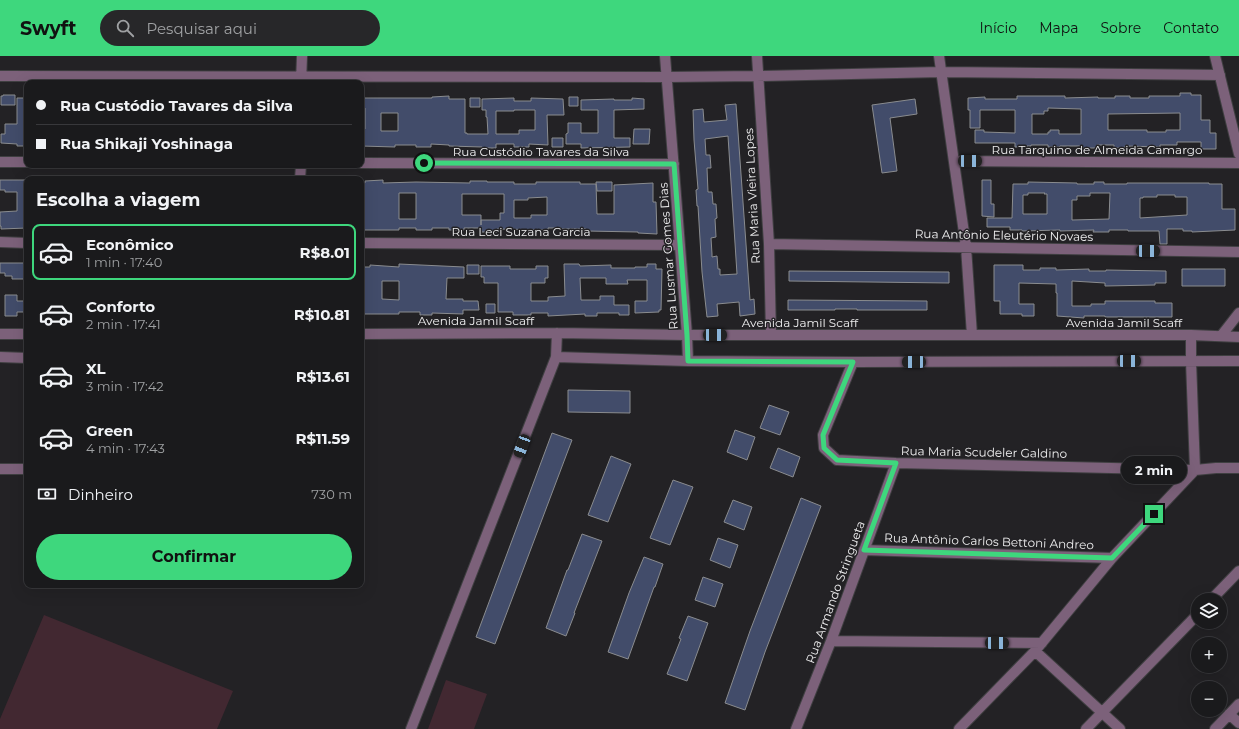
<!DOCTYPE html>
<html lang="pt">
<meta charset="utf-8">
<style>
body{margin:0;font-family:Montserrat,sans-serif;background:#272729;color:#f1f3f6;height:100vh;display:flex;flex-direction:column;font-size:15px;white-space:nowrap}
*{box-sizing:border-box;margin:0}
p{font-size:13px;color:#9fa1a3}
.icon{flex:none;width:22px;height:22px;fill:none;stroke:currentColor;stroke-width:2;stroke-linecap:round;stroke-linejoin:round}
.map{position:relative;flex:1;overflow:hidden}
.side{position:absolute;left:24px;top:120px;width:340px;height:412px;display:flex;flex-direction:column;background:#1a1a1c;border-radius:8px;box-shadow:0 4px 16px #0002,0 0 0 1px #38383b}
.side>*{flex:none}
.guide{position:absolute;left:24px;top:24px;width:340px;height:88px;border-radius:8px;box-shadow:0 4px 16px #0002,0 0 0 1px #38383b;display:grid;align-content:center;height:88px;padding:0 12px;background:#1a1a1c}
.buttons{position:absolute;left:1191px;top:537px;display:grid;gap:8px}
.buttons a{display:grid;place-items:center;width:36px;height:36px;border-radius:50%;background:#1a1a1c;box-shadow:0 4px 16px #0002,0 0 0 1px #38383b;font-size:20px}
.end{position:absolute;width:18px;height:18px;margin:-9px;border:5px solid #3ed77d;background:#111;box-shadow:0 0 0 2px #111}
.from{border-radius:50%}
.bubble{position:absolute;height:28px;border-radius:14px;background:#1a1a1c;box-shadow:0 4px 16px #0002,0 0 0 1px #38383b;font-size:13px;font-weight:700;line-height:28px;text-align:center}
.car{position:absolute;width:12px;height:24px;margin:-12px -6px;border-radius:5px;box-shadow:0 0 3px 1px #0007;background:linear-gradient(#222 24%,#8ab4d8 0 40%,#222 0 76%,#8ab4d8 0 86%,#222 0)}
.guide b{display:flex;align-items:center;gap:14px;height:38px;font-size:15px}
.guide b+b{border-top:1px solid #38383b}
.guide i{width:10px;height:10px;background:#f1f3f6}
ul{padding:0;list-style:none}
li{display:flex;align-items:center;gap:12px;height:56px;margin:0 8px 6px;padding:0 4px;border:2px solid transparent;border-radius:8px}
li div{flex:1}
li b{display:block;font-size:15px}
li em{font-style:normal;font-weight:700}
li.active{border-color:#3ed77d}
li>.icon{width:36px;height:36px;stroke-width:1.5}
h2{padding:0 12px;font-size:18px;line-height:48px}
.pay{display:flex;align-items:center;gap:10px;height:44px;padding:0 12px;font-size:15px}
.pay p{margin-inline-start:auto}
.button{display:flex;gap:8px;margin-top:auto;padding:8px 12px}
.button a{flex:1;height:46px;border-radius:24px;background:#3ed77d;color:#111;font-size:16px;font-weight:700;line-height:46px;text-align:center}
header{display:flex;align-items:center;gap:24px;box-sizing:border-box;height:56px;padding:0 20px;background:#3ed77d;color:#111}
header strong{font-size:19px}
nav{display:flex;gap:22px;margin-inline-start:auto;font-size:14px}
.search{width:280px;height:36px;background:#272729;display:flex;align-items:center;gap:10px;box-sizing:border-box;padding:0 14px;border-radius:22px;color:#9fa1a3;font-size:15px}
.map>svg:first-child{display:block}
.green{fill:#422831}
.building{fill:#424c6a;stroke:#8a8c8f;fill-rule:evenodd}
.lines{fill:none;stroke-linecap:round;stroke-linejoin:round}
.minor-casing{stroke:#3f3f41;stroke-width:12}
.minor{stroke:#7c617a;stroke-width:10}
.route{stroke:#3ed77d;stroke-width:5}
.labels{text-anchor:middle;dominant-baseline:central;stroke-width:3;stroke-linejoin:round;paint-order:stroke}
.street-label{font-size:12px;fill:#eeeeef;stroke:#232225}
</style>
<header>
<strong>Swyft</strong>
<div class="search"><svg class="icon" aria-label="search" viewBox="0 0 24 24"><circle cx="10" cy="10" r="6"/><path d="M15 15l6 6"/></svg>Pesquisar aqui</div>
<nav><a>Início</a><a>Mapa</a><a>Sobre</a><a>Contato</a></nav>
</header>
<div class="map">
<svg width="1239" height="673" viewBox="0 0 1239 673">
<rect width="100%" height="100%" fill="#232225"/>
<path class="green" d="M44 559 233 635 217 673H0V663Z
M446 624 487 638 474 673H428Z"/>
<path class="building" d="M1180 37H1191V39H1201V64H1210V77H1216V93H1201V86H1177V89H1160V91L1125 90V92H1114V89H1097V92H1081V90H1060V91H1048V89H1031V90H1027V91H1015V87H975V74H984V76L1015 77V54H980V72H970V54H968V42L985 41V43H1017V40H1065V42L1098 41V42H1115V40H1130V42H1149V40H1180ZM1048 52 1081 53V78H1059V74H1050V76H1048V78H1032V58H1044V55H1048ZM1180 57V74H1166V76H1147V74H1108V58Z
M3 39H15V49H1V40H3Z
M449 40V43H465V77H467V78H488L487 61H486V54H482V43L514 42V45H531V42L563 43 564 59H547L548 89 529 88V91H514V88H496V92H482V91L449 90V89L431 88V91H416V89H395V91L361 90 362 74 365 73V52H361V42H432V41ZM514 54H535V74H519V78H496V55H514ZM381 57H398V75H381Z
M569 41H578V50H569Z
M17 42H27V90H17V88L1 87V78H5V68H17Z
M470 42H480V51H470Z
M632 42 644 43V53L614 54V82H630V91L581 92V88H566V78L568 77V67H581V77H598V54H581V44L614 43V44H632Z
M915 43 917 58 890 62 897 115 882 117 872 49Z
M736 48 750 244 754 243 755 258 740 260 739 246 717 248 718 260 707 261 702 216 698 150H697L696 134 698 133 694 84 693 54 703 53 704 66 727 64 725 49ZM728 80 737 218 720 219V213H718L717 200 712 201V198L711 182 716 181 715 163 717 162 716 148H713L712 136H708L707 112H711L710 99H706L705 83Z
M634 73H650L649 88H633Z
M552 82H563V91H552Z
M0 124H27V172L1 173V170H0V156L17 155V136H5V134H0Z
M383 124V127L416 126 470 127V125H487V126H514V128H536V126H580V128H596L597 158H614V129L653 127V146H656L657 178 638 177V176L586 175V173H561V172H548V174L497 173V176H481V172H464V174H449V172H432V174H416V172H399V174H361V127H365V125ZM399 137H416V163H399ZM462 138H504V157H500V164H481V169V159H462ZM547 141V159H531V162H514V144H528V142Z
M982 124H991V148H994V161L982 160Z
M596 126H612V135H597Z
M1028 126 1077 127V128H1094V126H1104V128H1127V127H1209V128H1222V153H1235V174L1192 176V175H1183V173H1167V188H1160L1159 175H1128V174H1109V176H1093L1094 174 1060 175V174L1022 175V174H1010V171H987V162H1012L1013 128H1028ZM1028 137H1045L1044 138H1047V158H1023V139H1028ZM1090 137H1110L1109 163 1072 164V144H1077V140H1090ZM1157 139H1175V141H1187V159L1140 162V142H1143V141H1157Z
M0 207H27V223H12V220H5V217H0Z
M399 208 464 211V222H447L446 243H463V245H478L479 254H463V258L432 257V259H420V256H399V258H361V211H370V209L399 211ZM382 225H399V244L382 243Z
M564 208H579L580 210 611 209V212H635V211H647V208H656V213H662L661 254H659V256L635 257V245H647V224H627L628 228H606V222H580L581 244H600V240H614V249H629V259H619V257H597V260H585V258L548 260V257H531V259H513V256H498V227H484V221H481V210H510V213H536V210H548V222H545V227H531V245H548V241L565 240Z
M467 209H479V218H467Z
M994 209H1023V214H1040V212H1056V214L1089 213V215H1106V214L1166 215V227H1155V229L1105 230V227L1072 225V250H1091V248H1105V245H1155V247H1172V261H1105V260H1084V262L1057 260V237H1056V228L1019 227V248H1034V260H1022V258H1000V245H994Z
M1182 213H1225V230H1182Z
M789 215 949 216V227L789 225Z
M5 239H17V245H27V256H17V260H5Z
M788 244 927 245V254H857V253H835V254H788Z
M486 248H495V257H486Z
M568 334 630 335V357L568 356Z
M769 349 789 356 780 379 760 372Z
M735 374 755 381 747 404 727 396Z
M552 377 572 384 495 588 476 581Z
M778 392 800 401 793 421 770 412Z
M611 400 631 408 608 466 588 459Z
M673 424 693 431 670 489 650 482Z
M801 442 821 450 765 596 745 654 725 647 750 575Z
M733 444 752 451 744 474 724 466Z
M582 478 602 485 574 557H575L566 580 546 572 567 514H568Z
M718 482 738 489 730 512 710 504Z
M644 501 663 508 655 531H654L628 603 608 596 629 537Z
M703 521 723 528 715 551 695 544Z
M688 560 708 567 687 625 667 618 681 583 679 582Z"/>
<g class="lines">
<g class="minor-casing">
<path id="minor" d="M665 0 687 279 688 305
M757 0 769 188 771 279
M939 0 966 191 972 279
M1215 0 1239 98
M0 20 667 21 757 20 941 16 1220 19
M301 27 302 0
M954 105 1239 107
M0 106H27
M361 107 674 108
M300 123 301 109
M0 186 27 187
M361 187 680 189
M769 188 1239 196
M0 278H27
M361 278 557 277 687 279H1191L1239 281
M1221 280 1239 257
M0 301 27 302
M556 301 688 305 853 306 1239 305
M853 306 823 379 824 392 837 404 896 407 1195 414 1216 412H1239
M0 413H27
M864 494 1112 502
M1211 544 1239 515
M831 585 1042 587
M1035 595 1120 673
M1229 658 1239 667
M411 673 556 301 557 277
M796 673 831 585 896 407
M959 673 1035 595 1112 502 1195 414 1191 305V279
M1086 673 1198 558
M1215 673 1239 648"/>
</g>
<use href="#minor" class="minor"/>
</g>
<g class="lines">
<path class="route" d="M424 107 674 108 687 279 688 305 853 306 823 379 824 392 837 404 896 407 864 494 1112 502 1154 458"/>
</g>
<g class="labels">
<g class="street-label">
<text x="1097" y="93">Rua Tarquino de Almeida Camargo</text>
<text x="541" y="95">Rua Custódio Tavares da Silva</text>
<text transform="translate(752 140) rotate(-93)">Rua Maria Vieira Lopes</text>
<text x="521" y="175">Rua Leci Suzana Garcia</text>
<text transform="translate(1004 179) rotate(1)">Rua Antônio Eleutério Novaes</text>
<text transform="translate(668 200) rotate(-94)">Rua Lusmar Gomes Dias</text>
<text x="476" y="264">Avenida Jamil Scaff</text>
<text x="800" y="266">Avenida Jamil Scaff</text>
<text x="1124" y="266">Avenida Jamil Scaff</text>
<text transform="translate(984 396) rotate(1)">Rua Maria Scudeler Galdino</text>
<text transform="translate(989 485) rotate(2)">Rua Antônio Carlos Bettoni Andreo</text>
<text transform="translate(835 536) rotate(-70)">Rua Armando Stringueta</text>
</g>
</g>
</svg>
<div class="buttons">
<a><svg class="icon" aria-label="layers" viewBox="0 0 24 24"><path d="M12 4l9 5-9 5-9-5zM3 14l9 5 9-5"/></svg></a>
<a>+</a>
<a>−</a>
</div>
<i class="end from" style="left:424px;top:107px"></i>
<i class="end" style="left:1154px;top:458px"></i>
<div class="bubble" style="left:1121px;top:400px;width:66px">2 min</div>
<i class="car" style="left:970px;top:105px;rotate:90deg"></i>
<i class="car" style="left:1148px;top:195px;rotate:91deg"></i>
<i class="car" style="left:715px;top:279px;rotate:90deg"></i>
<i class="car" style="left:1129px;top:305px;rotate:90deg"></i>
<i class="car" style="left:914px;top:306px;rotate:270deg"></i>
<i class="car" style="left:522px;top:390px;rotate:201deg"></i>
<i class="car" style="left:997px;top:587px;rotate:91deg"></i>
<div class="guide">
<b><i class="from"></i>Rua Custódio Tavares da Silva</b>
<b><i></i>Rua Shikaji Yoshinaga</b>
</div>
<section class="side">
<h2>Escolha a viagem</h2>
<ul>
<li class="active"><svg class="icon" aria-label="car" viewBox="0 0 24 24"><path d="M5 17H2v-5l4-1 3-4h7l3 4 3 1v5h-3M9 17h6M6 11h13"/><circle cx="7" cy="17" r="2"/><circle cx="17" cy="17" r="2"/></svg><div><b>Econômico</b><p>1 min · 17:40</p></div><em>R$8.01</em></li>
<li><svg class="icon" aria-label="car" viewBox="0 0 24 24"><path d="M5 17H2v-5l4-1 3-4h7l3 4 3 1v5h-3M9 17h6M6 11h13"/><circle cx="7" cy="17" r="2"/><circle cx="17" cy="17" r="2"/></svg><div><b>Conforto</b><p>2 min · 17:41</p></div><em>R$10.81</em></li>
<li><svg class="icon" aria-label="car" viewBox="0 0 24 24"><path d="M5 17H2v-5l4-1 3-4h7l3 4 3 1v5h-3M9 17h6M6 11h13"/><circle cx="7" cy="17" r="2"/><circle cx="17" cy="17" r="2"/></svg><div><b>XL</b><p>3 min · 17:42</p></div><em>R$13.61</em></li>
<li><svg class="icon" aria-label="car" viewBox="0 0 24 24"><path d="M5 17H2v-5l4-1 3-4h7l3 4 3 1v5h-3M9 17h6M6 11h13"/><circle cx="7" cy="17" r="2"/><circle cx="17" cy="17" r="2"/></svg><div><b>Green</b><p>4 min · 17:43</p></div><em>R$11.59</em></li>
</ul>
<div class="pay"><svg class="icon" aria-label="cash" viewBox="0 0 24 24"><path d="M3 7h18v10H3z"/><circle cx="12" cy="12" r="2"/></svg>Dinheiro<p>730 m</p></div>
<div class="button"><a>Confirmar</a></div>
</section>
</div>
